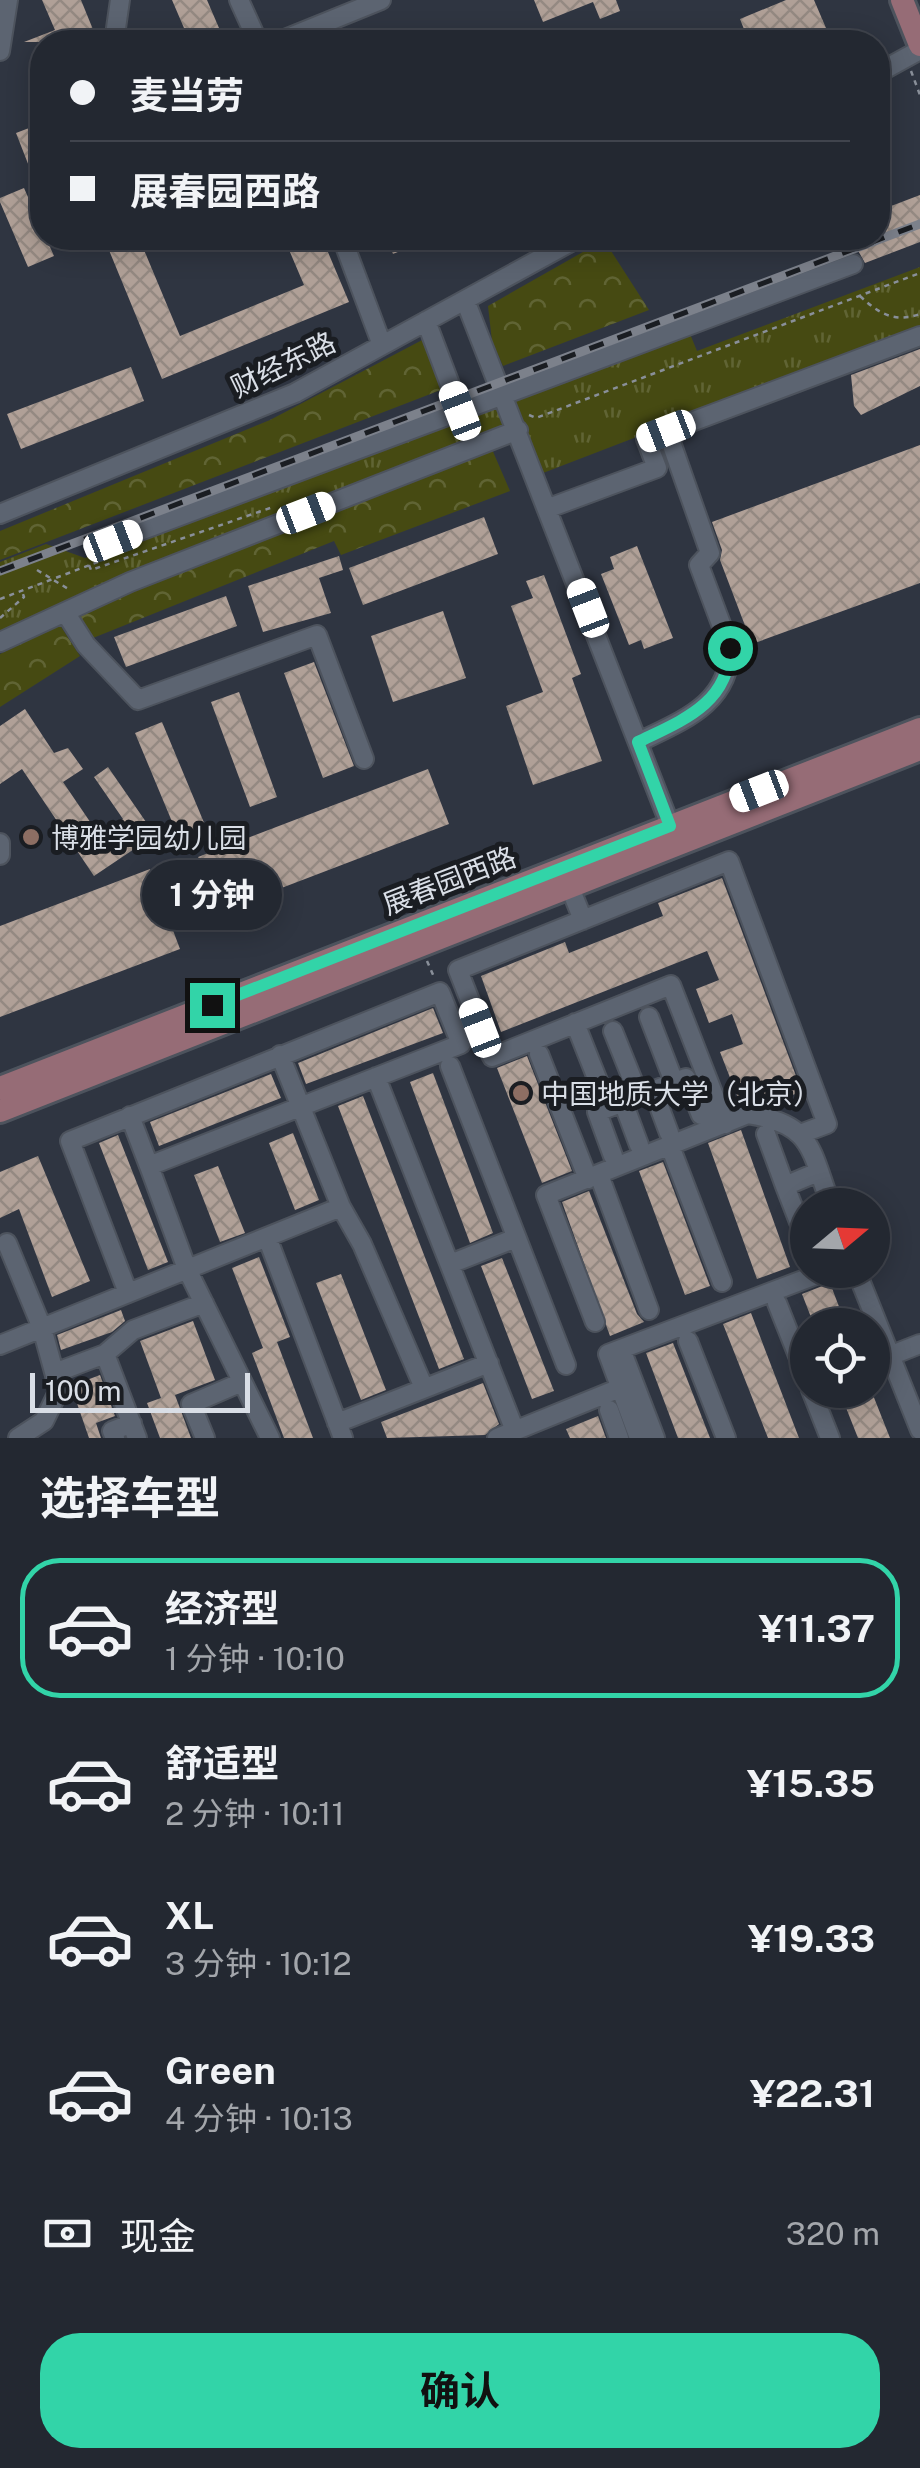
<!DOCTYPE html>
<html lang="zh">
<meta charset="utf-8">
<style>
body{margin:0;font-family:"Public Sans","Noto Sans SC",sans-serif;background:#2b3039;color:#f1f3f6;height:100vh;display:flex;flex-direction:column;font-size:38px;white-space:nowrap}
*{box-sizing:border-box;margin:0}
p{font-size:32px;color:#a3a6ab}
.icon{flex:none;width:55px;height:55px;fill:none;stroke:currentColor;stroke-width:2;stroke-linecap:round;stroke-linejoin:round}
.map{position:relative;height:1438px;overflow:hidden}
.side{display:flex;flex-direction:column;background:#232831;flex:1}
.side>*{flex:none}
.guide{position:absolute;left:30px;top:30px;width:860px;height:220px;border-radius:40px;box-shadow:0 5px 25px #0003,0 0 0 2px #40444d;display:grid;align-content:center;height:220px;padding:0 40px;background:#232831}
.needle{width:65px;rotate:71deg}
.fabs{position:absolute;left:790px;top:1188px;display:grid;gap:20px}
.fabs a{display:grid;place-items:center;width:100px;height:100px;border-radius:50%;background:#232831;box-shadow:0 5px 25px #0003,0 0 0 2px #40444d;font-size:50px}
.scale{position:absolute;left:30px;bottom:25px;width:220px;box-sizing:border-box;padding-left:10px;border:5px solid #d9dee6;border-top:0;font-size:28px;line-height:35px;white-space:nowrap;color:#d9dee6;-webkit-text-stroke:8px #1a1d22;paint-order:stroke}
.end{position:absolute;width:45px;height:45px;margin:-22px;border:12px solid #32d4a8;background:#111;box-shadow:0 0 0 5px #111}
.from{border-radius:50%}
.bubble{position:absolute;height:70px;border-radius:35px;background:#232831;box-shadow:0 5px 25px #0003,0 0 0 2px #40444d;font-size:32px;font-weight:700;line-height:70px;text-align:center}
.car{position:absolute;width:30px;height:60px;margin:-30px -15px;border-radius:12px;box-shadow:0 0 8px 2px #0007;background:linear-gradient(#fff 24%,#345 0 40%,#fff 0 76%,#345 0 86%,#fff 0)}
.guide b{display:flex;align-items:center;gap:35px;height:95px;font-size:38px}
.guide b+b{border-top:2px solid #40444d}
.guide i{width:25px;height:25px;background:#f1f3f6}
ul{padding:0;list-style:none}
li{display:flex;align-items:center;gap:30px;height:140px;margin:0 20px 15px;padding:0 20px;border:5px solid transparent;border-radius:40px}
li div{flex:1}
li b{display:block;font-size:38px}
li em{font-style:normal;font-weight:700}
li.selected{border-color:#32d4a8}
li>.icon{width:90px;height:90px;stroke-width:1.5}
h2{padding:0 40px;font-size:45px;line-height:120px}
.pay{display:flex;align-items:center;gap:25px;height:110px;padding:0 40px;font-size:38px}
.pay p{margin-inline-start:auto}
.primary-button{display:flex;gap:20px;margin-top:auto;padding:20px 40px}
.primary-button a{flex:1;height:115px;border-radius:40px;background:#32d4a8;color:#111;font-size:40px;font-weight:700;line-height:115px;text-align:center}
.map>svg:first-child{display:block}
.forest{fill:url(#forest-crowns)}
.park{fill:url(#park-tufts)}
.building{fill:url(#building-cross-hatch)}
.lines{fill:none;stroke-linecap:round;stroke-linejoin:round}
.minor-casing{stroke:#4d535d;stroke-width:22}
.major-casing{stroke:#4d535d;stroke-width:28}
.path{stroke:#898f99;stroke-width:2.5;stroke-dasharray:5 5;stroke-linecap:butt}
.minor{stroke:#5c6471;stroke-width:18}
.major{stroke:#966c76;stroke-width:22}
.rail-casing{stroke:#7c818b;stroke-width:9}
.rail{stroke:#1a1d22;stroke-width:5;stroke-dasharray:15;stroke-linecap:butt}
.route{stroke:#32d4a8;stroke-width:12}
.education-dot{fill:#8d6e63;stroke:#1a1d22;stroke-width:4}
.labels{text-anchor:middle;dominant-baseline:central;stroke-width:10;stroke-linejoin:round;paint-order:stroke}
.street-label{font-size:28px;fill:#d9dee6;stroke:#1a1d22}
.poi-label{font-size:28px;fill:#d9dee6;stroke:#1a1d22;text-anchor:start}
</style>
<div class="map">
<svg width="920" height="1438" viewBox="0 0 920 1438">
<defs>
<pattern id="forest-crowns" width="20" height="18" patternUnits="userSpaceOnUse" patternTransform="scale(2.5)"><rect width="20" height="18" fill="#464a12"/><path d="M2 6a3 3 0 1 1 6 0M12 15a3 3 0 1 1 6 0" fill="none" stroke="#606434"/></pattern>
<pattern id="park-tufts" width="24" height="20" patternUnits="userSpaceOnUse" patternTransform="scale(2.5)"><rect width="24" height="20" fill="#464a12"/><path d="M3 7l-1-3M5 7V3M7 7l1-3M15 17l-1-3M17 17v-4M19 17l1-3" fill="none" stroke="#606434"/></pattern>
<pattern id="building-cross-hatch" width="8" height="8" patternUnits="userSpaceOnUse" patternTransform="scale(2.5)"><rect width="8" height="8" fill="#b0a097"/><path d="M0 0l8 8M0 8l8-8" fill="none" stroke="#948982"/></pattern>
</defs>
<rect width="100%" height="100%" fill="#2f3541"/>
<path class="forest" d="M604 240 649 310 503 366 492 341 488 306Z
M426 338 446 388 0 560V531L270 420Z
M491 447 510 491 341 555 334 541 93 638 79 614Z
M60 625 80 656 0 707V654Z"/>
<path class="park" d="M920 267V328L543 473 523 423 99 586 0 632V562L46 544 85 558 688 329 697 351Z"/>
<path class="building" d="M42 0H81L94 32 84 37 86 42H24L55 30Z
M172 0H207L225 42H190Z
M534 0H616L620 11 600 19 593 2 543 22Z
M786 0H814L832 42H749L740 19Z
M42 123V170L32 174 16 133Z
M24 188 54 256 28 267 0 202V198Z
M920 195V242L865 263 851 238H878V211Z
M104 238H139L180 336 304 285 284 238H322L349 302 162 379Z
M387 238H431L393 254Z
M920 349V386L861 415 854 406 851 375Z
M131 367 144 401 21 449 7 414Z
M920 445V583L752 644 720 560 722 550 712 522Z
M484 517 498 554 363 605 349 568Z
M637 546 673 638 644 649 641 640 629 645 601 574 614 569 610 557Z
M339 556 343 570 319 578 331 613 263 632 248 586Z
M544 575 581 674 572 678 602 761 533 785 506 706 543 692 511 606 533 598 526 581Z
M226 596 237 626 126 667 114 637Z
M443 611 466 678 393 702 371 636Z
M314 662 354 766 323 778 284 673Z
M239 692 277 797 250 807 211 702Z
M25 709 54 753 68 748 83 769 63 782 99 835 123 819 94 777 108 767 155 835 94 876 22 769 0 784V726Z
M162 722 205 825 178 836 135 733Z
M428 769 449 824 219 912 198 857Z
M150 869 180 949 0 1017V926Z
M722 878 802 1092 763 1104 738 1098 720 1052 743 1044 738 1030 732 1014 709 1023 696 989 719 980 707 951 501 1032 481 976 565 942 569 953 663 916 658 903Z
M433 1008 443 1033 306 1084 298 1063Z
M527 1056 572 1171 542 1183 497 1068Z
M433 1073 493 1233 470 1243 410 1082Z
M271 1074 281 1098 159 1146 150 1122Z
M363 1096 464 1359 439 1369 338 1106Z
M741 1130 790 1267 757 1279 708 1143Z
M293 1133 319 1200 295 1210 269 1143Z
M118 1135 168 1262 148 1270 99 1143Z
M38 1156 90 1281 52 1297 19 1209 0 1218V1172Z
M663 1162 710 1286 685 1295 639 1171Z
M218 1166 245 1233 220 1242 194 1175Z
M589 1191 637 1314 644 1322 610 1336 562 1202Z
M259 1257 290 1337 277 1342 313 1438H284L252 1353 263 1348 232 1268Z
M502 1258 554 1391 532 1399 481 1266Z
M341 1274 386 1390 361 1400 316 1283Z
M830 1283 846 1325H814L802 1294Z
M121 1310 125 1321 112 1332 61 1350 57 1335Z
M751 1313 799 1438H768L723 1324Z
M193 1321 215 1380 175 1395 191 1438H160L147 1403 161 1398 140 1341Z
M673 1343 710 1438H678L646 1353Z
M100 1375 115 1416 96 1423 101 1438H89L71 1386Z
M483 1383 499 1424 485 1435 387 1438 381 1422Z
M839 1390H871L890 1438H858Z
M598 1416 606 1438H570L566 1429Z"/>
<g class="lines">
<g class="minor-casing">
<path id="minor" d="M239 0 258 42
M285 39 381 0
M114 42 120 0
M0 51 8 0
M878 73 920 50
M342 238 382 345
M465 300 670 825
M426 321 460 411
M549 508 657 468 646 439 920 336
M0 514 295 393 578 238
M113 541 853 264
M65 612 86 645 138 700 317 635 364 759
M0 642 130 582 518 430
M639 742C681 721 730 704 730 648L699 565 710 553 667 431
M0 843V855
M569 885 583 920
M649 1017 674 1082
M575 1023 600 1086
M613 1031 639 1096
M539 1054 588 1179
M450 1066 566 1365
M376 1077 515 1431
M653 1090 669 1133
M623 1102 639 1145
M130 1116 149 1166
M725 1124 671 985 492 1057 458 970 729 861 827 1124 803 1133
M766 1134 785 1186 818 1172
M670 1146 722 1282
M613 1156 597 1112 686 1078 701 1115 719 1108
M599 1175 649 1310
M785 1186 806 1240
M341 1207 362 1244 424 1388
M267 1237 343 1438
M7 1243 42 1328 59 1390 44 1421 18 1438
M450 1264 516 1238
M856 1270 920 1430
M128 1293 70 1141 440 992 461 1044 149 1166 187 1269 270 1438
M777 1303 808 1381
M595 1322 546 1195 748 1114C814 1124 810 1150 831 1205
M688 1341 726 1438
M0 1345 341 1207 280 1055
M105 1354 137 1438
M892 1355 920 1344
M624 1357 655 1438
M57 1372 105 1354 133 1330 204 1303
M811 1390 830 1438
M609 1410 619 1438
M337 1423 489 1363
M115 1438 112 1431 132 1423
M205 1438 191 1404 242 1382
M497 1438 620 1388
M639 1438 608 1354 829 1270"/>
</g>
<g class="major-casing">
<path id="major" d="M902 0 920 45
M0 1088 920 729
M0 1111 920 749"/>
</g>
<path class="path" d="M911 71 920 95
M860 296C879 314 895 323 920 314
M529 415 536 418 920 273
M89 565 91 570 273 507
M37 570 70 590
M0 599 111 557
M0 618 24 597 22 591
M427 961 434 977"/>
<use href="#minor" class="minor"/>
<use href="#major" class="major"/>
<g class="rail-casing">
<path id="rail" d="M0 571 920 224"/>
</g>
<use href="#rail" class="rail"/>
</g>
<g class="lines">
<path class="route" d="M212 1005 670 826 638 742C681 721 729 704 730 648"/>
</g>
<g class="education-dot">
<circle cx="31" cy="837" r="10"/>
<circle cx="521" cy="1093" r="10"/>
</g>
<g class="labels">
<g class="street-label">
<text transform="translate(283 364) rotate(-26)">财经东路</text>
<text transform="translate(449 880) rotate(-21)">展春园西路</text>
</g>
<g class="poi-label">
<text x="51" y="837">博雅学园幼儿园</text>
<text x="541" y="1093">中国地质大学（北京）</text>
</g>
</g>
</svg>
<div class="fabs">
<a><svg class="needle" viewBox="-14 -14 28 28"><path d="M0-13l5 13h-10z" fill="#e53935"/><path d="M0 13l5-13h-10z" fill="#a3a6ab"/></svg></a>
<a><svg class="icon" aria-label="locate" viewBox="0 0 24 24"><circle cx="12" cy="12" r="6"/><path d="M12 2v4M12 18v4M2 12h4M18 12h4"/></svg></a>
</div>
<div class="scale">100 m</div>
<i class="end from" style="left:730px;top:648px"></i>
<i class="end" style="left:212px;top:1005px"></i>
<div class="bubble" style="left:142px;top:860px;width:140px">1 分钟</div>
<i class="car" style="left:460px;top:411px;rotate:339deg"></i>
<i class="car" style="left:666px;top:431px;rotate:249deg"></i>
<i class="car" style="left:306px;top:513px;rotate:69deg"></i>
<i class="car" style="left:113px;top:541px;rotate:69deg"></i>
<i class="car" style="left:588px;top:608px;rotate:339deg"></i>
<i class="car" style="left:759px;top:791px;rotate:249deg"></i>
<i class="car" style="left:480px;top:1028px;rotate:339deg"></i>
<div class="guide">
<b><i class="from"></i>麦当劳</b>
<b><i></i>展春园西路</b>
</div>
</div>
<section class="side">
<h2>选择车型</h2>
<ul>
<li class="selected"><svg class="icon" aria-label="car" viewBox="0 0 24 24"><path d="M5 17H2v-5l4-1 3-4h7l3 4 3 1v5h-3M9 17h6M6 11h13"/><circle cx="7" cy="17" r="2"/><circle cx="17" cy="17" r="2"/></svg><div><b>经济型</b><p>1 分钟 · 10:10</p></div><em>¥11.37</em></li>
<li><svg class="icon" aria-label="car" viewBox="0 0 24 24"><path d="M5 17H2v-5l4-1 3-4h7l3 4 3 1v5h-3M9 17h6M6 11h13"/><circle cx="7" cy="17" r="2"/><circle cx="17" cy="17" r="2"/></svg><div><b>舒适型</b><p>2 分钟 · 10:11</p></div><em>¥15.35</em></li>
<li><svg class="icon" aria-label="car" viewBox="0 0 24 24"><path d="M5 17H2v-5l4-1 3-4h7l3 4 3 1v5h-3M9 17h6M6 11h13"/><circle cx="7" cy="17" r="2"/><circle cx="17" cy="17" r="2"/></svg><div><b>XL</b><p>3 分钟 · 10:12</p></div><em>¥19.33</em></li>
<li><svg class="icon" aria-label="car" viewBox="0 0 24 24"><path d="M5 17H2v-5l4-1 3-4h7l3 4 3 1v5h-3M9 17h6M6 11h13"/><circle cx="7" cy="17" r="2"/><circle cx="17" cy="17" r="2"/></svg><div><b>Green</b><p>4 分钟 · 10:13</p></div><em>¥22.31</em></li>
</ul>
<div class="pay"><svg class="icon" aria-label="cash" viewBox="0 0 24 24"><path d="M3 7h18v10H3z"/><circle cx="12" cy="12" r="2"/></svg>现金<p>320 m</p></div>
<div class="primary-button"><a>确认</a></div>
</section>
